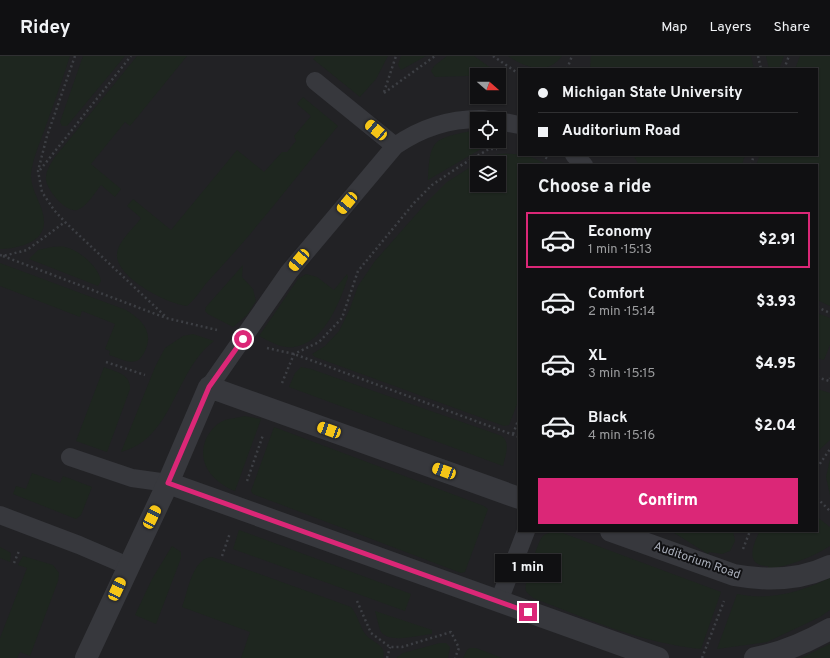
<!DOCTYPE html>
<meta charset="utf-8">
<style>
body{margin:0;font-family:Overpass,sans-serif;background:#19191b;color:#f1f3f6;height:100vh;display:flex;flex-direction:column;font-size:15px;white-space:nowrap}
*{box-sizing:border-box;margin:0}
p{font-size:13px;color:#9c9d9f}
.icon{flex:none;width:22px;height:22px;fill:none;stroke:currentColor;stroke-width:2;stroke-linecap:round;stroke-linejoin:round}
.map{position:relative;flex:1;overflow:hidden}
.panel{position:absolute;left:518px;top:108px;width:300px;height:368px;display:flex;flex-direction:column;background:#101012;border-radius:0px;box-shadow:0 1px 3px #0004,0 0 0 1px #303032}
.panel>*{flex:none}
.guide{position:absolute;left:518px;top:12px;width:300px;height:88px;border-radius:0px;box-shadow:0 1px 3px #0004,0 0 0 1px #303032;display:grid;align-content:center;height:88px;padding:0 20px;background:#101012}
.needle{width:26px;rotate:110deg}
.controls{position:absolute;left:470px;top:12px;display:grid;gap:8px}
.controls a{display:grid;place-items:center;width:36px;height:36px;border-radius:0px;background:#101012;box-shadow:0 1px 3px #0004,0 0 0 1px #303032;font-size:20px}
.end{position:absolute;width:18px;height:18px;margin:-9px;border:5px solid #db2777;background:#fff;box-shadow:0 0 0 2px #fff}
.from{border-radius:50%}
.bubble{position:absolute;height:28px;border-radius:0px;background:#101012;box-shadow:0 1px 3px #0004,0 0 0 1px #303032;font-size:13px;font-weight:800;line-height:28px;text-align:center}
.car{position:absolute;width:12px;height:24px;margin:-12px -6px;border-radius:5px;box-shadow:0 0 3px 1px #0007;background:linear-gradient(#f5c518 24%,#345 0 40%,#f5c518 0 76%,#345 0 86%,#f5c518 0)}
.guide b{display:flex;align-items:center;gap:14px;height:38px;font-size:15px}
.guide b+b{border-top:1px solid #303032}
.guide i{width:10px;height:10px;background:#f1f3f6}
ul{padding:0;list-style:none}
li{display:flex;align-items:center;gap:12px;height:56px;margin:0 8px 6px;padding:0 12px;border:2px solid transparent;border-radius:0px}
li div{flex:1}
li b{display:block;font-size:15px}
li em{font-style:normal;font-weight:800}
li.active{border-color:#db2777}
li>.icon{width:36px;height:36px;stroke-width:1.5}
h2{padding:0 20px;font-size:18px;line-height:48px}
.cta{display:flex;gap:8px;margin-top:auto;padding:8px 20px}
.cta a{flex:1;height:46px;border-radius:0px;background:#db2777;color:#fff;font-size:16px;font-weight:800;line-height:46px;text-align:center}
header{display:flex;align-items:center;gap:24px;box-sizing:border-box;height:56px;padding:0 20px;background:#101012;border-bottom:1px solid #303032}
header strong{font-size:19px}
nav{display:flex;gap:22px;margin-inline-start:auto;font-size:14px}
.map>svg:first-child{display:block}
.built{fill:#222225;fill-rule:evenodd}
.green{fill:#1e261f}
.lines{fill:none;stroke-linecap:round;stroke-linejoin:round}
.path{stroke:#3d3f44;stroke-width:2.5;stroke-dasharray:2 3;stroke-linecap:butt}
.lane{stroke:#37383d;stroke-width:18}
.street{stroke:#37383d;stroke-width:22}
.route{stroke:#db2777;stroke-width:5}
.labels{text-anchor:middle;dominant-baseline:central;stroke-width:4;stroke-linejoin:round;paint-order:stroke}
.street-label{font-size:12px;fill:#a8adb8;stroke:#111113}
</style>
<header>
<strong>Ridey</strong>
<nav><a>Map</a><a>Layers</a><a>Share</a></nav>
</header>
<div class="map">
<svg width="830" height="602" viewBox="0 0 830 602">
<rect width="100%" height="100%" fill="#161618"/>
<path class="built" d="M0 0H830V602H0ZM519 13H817V99H519ZM477 19H499V41H477ZM477 63H499V85H477ZM477 107H499V129H477ZM519 109H817V475H519Z"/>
<path class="green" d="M0 0H70C62 25 53 50 44 75 39 89 32 104 31 119 30 138 52 159 41 177 34 189 12 193 0 193Z
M83 0H125L67 70H62L60 66Z
M137 0H187L130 70 125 66 91 108 121 133 115 141 101 129C95 136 87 151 77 154 66 157 47 134 46 124 45 116 51 107 55 101Z
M316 0H388L376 23 360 41 313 3Z
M401 0H426L401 14 398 9Z
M447 0H474L495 15 496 19 435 21 431 15 434 10Z
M508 0H562C547 20 526 12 508 0Z
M591 0H751L754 13H590Z
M766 0H784L779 13H769Z
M800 0H830V250L817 244V109H756L760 99H817V13H795Z
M303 41 338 70C296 121 256 174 211 222 202 231 197 242 187 250 167 248 115 221 117 198 118 185 134 172 141 162L127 150 133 143 171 174 237 94 264 116 282 96H287L296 85 294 80 311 60 297 48Z
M471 75 477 76V85H486V90L428 124C430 83 433 83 471 75Z
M499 98C517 97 531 99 547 109H519V343L509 369 504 370 315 301 312 298 325 290 339 275 349 255 358 230 375 205 427 146 447 126 477 107V129H499V107H477L488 101Z
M633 99H745L742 109H639Z
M52 191C56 191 61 190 65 191 79 194 99 211 101 225L98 230 29 203 38 194Z
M0 207 126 254C142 264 155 276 144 297 142 300 140 304 136 305 128 308 117 301 109 299L110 295 105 293 115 268 82 255 80 261 0 230Z
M243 209 242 221 253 233 256 245 247 259 233 271 208 258 205 255 206 251Z
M306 218 317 221 334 234 347 218 348 221C340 246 324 287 294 291 282 293 269 285 259 280L298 223Z
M817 257 830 262V289L824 304 817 302Z
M193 278 214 285C174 315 174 382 121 396L155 311 165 292 183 280Z
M104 311C116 316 131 318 130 333L107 396 76 385Z
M301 311 311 313 502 380C511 388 505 400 503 410L289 331 295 317Z
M817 333 830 337V384L817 396Z
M244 360 261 363 235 435C213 426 196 407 206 383 209 376 216 368 223 365 229 362 238 362 244 360Z
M274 371 484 450 488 453 465 516 461 517 253 438 251 435Z
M830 403V439L826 421Z
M32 417 60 427 63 420 92 431 81 459 76 463 13 438 16 430 26 433Z
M817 461 830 471V490C811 502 791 509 769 513L768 510C744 510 753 488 760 475H817Z
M239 474 411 538 405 555 233 493Z
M671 475H733L735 485 730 495 722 498 709 496 708 498Z
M560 476 721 536 701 593C641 587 588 563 533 542 531 540 527 537 526 535 523 529 538 486 542 481 547 476 554 476 560 476Z
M172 490 181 496V502L156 568 135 559 152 523Z
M0 491 11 497 10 506 0 502Z
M23 500 53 509 59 517 58 525 30 600 20 596 17 602H0V582L27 512 18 509Z
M212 501 351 551C358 559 359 570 366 579 373 587 387 589 383 602H241L250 576 182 551C188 536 192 502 212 501Z
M830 522V554L820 561 767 586 717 593 737 538C770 545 800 536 830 522Z
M375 555 432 574V578C418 579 387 589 380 574 378 568 377 561 375 555Z
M440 587H446L450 591 448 602H396L403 597Z
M830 588V602H801Z
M470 592H476L502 602H463L467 594Z"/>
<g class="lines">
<path class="path" d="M75 0 47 80 38 115 42 136 54 154 65 166 165 260
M493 0 519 18
M758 0 761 13
M567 13 572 0
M784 13 789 0
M384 36 396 0
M384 37 435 0
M541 99 548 103
M751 109 754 99
M40 114 131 0
M0 199 3 200 27 194 65 166
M3 200 166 262 217 274
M817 251 830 257
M267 292 294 298 519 381
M106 306 145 319
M817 321 829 325 830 322
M282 327 294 298 319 286 342 262 358 215 414 147 432 129 460 110 489 93H497
M513 378 519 362
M817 412 830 393
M247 425 263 379
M817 442 830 455
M743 493 750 475
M222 500 230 477
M14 507 19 495
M357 545 371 577 390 591H402L451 576 459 592 455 602
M387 602 390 591
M702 602 724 545"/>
<path class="lane" d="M315 25 395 90
M499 65 519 69
M574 99 584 109
M209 331 289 216 395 90C422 71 450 62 484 63
M70 401 132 422 168 427
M0 459 79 489 128 510
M499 545 526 475"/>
<path class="street" d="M168 427 658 602
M611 475 734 519C767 525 799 525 830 510
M86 602 168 427 209 331 519 442
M755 602C782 597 807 586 830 573"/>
</g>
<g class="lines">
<path class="route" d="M243 283 209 331 168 427 528 556"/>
</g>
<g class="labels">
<g class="street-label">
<text transform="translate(697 505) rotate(19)">Auditorium Road</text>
</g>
</g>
</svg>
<div class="controls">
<a><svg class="needle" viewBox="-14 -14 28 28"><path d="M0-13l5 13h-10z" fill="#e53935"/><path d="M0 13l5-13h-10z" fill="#9c9d9f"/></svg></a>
<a><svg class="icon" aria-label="locate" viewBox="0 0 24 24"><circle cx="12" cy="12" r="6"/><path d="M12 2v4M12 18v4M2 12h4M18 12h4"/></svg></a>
<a><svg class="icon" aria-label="layers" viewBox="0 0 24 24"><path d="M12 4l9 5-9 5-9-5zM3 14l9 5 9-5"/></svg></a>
</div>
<i class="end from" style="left:243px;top:283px"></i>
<i class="end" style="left:528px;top:556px"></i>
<div class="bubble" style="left:495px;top:498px;width:66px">1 min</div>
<i class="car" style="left:376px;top:74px;rotate:310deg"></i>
<i class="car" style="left:347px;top:147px;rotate:220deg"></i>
<i class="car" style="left:299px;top:204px;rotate:220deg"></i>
<i class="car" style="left:329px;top:374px;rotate:290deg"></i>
<i class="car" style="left:444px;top:415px;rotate:290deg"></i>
<i class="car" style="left:152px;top:461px;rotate:26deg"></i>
<i class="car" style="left:117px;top:533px;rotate:25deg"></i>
<div class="guide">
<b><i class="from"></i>Michigan State University</b>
<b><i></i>Auditorium Road</b>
</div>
<section class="panel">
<h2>Choose a ride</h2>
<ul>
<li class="active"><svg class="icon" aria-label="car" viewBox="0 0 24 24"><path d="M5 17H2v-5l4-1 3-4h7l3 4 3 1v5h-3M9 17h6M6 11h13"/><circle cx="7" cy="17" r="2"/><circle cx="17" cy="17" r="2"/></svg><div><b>Economy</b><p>1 min · 15:13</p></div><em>$2.91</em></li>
<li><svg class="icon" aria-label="car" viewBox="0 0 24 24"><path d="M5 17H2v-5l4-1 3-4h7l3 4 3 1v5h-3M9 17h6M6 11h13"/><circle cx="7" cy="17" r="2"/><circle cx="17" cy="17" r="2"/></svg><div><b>Comfort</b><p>2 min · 15:14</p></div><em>$3.93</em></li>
<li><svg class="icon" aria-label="car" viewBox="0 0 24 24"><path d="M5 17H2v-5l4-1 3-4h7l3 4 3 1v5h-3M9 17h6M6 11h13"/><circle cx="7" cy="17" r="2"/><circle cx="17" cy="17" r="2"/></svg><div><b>XL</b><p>3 min · 15:15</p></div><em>$4.95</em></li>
<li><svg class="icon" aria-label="car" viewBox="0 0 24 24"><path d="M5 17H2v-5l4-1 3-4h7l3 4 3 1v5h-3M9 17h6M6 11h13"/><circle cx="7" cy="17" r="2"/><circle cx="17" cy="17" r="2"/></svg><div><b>Black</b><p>4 min · 15:16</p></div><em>$2.04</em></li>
</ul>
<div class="cta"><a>Confirm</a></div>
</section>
</div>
